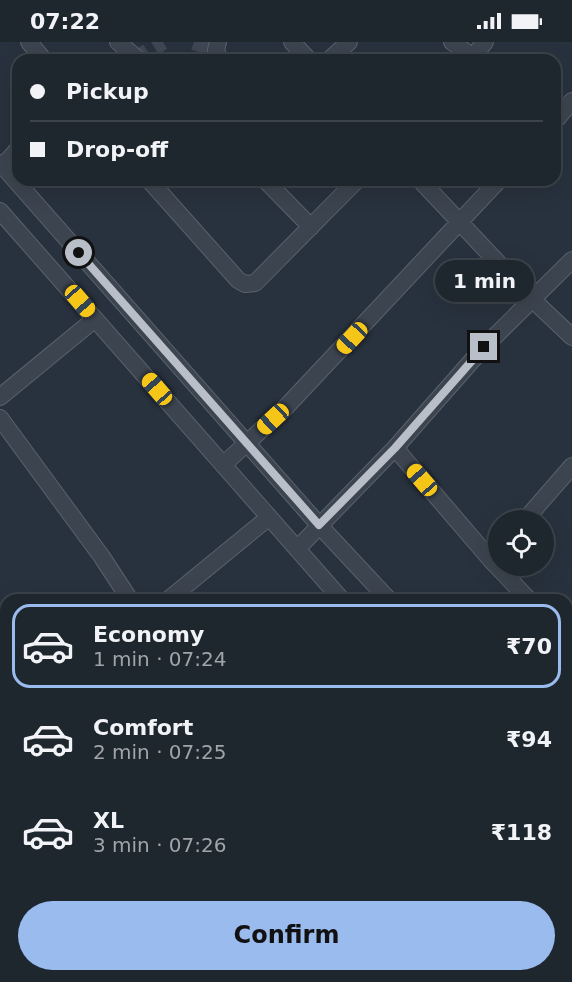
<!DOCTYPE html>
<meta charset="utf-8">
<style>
body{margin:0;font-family:"DejaVu Sans",sans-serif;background:#262e36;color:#f1f3f6;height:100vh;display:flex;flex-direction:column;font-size:22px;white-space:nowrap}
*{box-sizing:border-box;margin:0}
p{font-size:20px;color:#a1a5aa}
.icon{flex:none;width:33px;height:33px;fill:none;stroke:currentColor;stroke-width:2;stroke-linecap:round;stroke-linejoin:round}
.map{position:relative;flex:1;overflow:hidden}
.sheet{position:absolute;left:0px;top:552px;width:573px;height:388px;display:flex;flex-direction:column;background:#1e262e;border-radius:18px 18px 0 0;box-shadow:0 6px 24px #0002,0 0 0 2px #3c434a}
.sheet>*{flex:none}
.banner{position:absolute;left:12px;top:12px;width:549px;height:132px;border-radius:18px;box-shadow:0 6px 24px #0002,0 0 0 2px #3c434a;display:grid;align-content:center;height:132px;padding:0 18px;background:#1e262e}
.controls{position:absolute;left:488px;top:468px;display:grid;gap:12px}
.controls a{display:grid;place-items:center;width:66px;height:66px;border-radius:50%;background:#1e262e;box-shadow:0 6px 24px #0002,0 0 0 2px #3c434a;font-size:30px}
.end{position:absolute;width:27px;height:27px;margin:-14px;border:8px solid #b9bfc9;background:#111;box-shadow:0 0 0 3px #111}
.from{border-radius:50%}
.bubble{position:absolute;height:42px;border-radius:21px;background:#1e262e;box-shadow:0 6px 24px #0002,0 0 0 2px #3c434a;font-size:20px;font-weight:600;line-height:42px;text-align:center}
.car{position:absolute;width:18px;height:36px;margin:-18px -9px;border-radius:8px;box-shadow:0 0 4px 2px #0007;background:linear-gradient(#f5c518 24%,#345 0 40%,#f5c518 0 76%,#345 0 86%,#f5c518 0)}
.banner b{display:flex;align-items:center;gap:21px;height:57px;font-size:22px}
.banner b+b{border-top:2px solid #3c434a}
.banner i{width:15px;height:15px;background:#f1f3f6}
ul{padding:10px 0 0;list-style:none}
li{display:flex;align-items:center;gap:18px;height:84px;margin:0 12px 9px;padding:0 6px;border:3px solid transparent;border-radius:18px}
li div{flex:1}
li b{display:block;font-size:22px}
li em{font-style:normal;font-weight:600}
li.on{border-color:#9be}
li>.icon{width:54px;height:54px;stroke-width:1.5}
.cta{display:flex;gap:12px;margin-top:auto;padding:12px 18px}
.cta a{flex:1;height:69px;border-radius:36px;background:#9be;color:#111;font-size:24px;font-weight:600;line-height:69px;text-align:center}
.status{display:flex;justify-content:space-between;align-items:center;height:42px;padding:0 30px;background:#1e262e;direction:ltr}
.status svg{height:16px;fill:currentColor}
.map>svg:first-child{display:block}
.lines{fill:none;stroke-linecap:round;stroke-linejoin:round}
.canal{stroke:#405066;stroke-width:16}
.minor-tunnel{stroke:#3e4753;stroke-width:16;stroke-dasharray:16 8;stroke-linecap:butt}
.minor-casing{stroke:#5a626c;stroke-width:18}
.minor{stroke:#3c444f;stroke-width:16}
.route{stroke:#b9bfc9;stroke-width:8}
</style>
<div class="status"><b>07:22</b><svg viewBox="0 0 49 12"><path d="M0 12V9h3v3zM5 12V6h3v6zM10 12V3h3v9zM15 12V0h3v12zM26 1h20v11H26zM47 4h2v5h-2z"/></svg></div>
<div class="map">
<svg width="572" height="940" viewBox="0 0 572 940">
<rect width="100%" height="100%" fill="#28323e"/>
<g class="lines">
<path class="canal" d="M0 724 6 730
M192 934 197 940"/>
<path class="minor-tunnel" d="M194 0 216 8
M134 18 163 0"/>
<g class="minor-casing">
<path id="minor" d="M29 0 44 18
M118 0 139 18
M218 0 216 8 220 18
M292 0 309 18
M452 0 473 15
M329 18 349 0
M470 18 485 0
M555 79 572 59
M0 121 319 483 389 558
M3 124 18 107
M149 138 238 238 245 242 255 241 357 138
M265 138 311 185
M420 138 533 258 572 295
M0 169 342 558
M0 355 95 277
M0 376 102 515 130 558
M395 406 490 517 529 558
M223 423 286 365 499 138
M525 478 572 424
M297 507 395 406 484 305 572 218
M168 558 268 476
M0 596 6 605
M567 597 572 602
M0 681 6 688
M0 710 6 706
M567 773 572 767
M0 782 6 787
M567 813 572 819
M567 855 572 848
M0 900 6 904
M150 934 155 940
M240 934 245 940
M403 934 409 940
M25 940 29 934
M296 940 301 934
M508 940 512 934"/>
</g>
<use href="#minor" class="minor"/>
</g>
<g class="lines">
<path class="route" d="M79 211 319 483 395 406 484 305"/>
</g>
</svg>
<div class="controls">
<a><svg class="icon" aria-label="locate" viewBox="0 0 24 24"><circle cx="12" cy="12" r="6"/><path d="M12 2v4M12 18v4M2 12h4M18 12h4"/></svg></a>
</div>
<i class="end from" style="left:79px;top:211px"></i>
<i class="end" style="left:484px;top:305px"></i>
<div class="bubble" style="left:435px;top:218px;width:99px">1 min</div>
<i class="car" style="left:80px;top:259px;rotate:139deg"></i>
<i class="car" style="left:352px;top:296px;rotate:223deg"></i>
<i class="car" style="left:157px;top:347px;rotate:319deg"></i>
<i class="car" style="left:273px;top:377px;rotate:227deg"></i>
<i class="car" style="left:422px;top:438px;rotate:319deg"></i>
<div class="banner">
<b><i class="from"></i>Pickup</b>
<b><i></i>Drop-off</b>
</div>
<section class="sheet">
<ul>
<li class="on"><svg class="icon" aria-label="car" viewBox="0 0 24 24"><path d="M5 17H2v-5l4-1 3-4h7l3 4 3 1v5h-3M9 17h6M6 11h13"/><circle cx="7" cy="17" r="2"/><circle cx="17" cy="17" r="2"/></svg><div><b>Economy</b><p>1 min · 07:24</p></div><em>₹70</em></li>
<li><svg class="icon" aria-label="car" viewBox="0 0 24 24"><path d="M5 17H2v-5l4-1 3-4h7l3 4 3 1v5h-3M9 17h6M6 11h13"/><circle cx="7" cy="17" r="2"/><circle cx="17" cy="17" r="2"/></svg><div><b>Comfort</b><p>2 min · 07:25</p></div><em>₹94</em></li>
<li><svg class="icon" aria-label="car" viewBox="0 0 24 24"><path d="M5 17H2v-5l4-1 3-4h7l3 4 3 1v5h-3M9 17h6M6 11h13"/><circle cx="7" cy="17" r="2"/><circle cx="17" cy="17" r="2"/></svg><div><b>XL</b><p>3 min · 07:26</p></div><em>₹118</em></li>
</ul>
<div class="cta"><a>Confirm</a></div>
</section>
</div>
